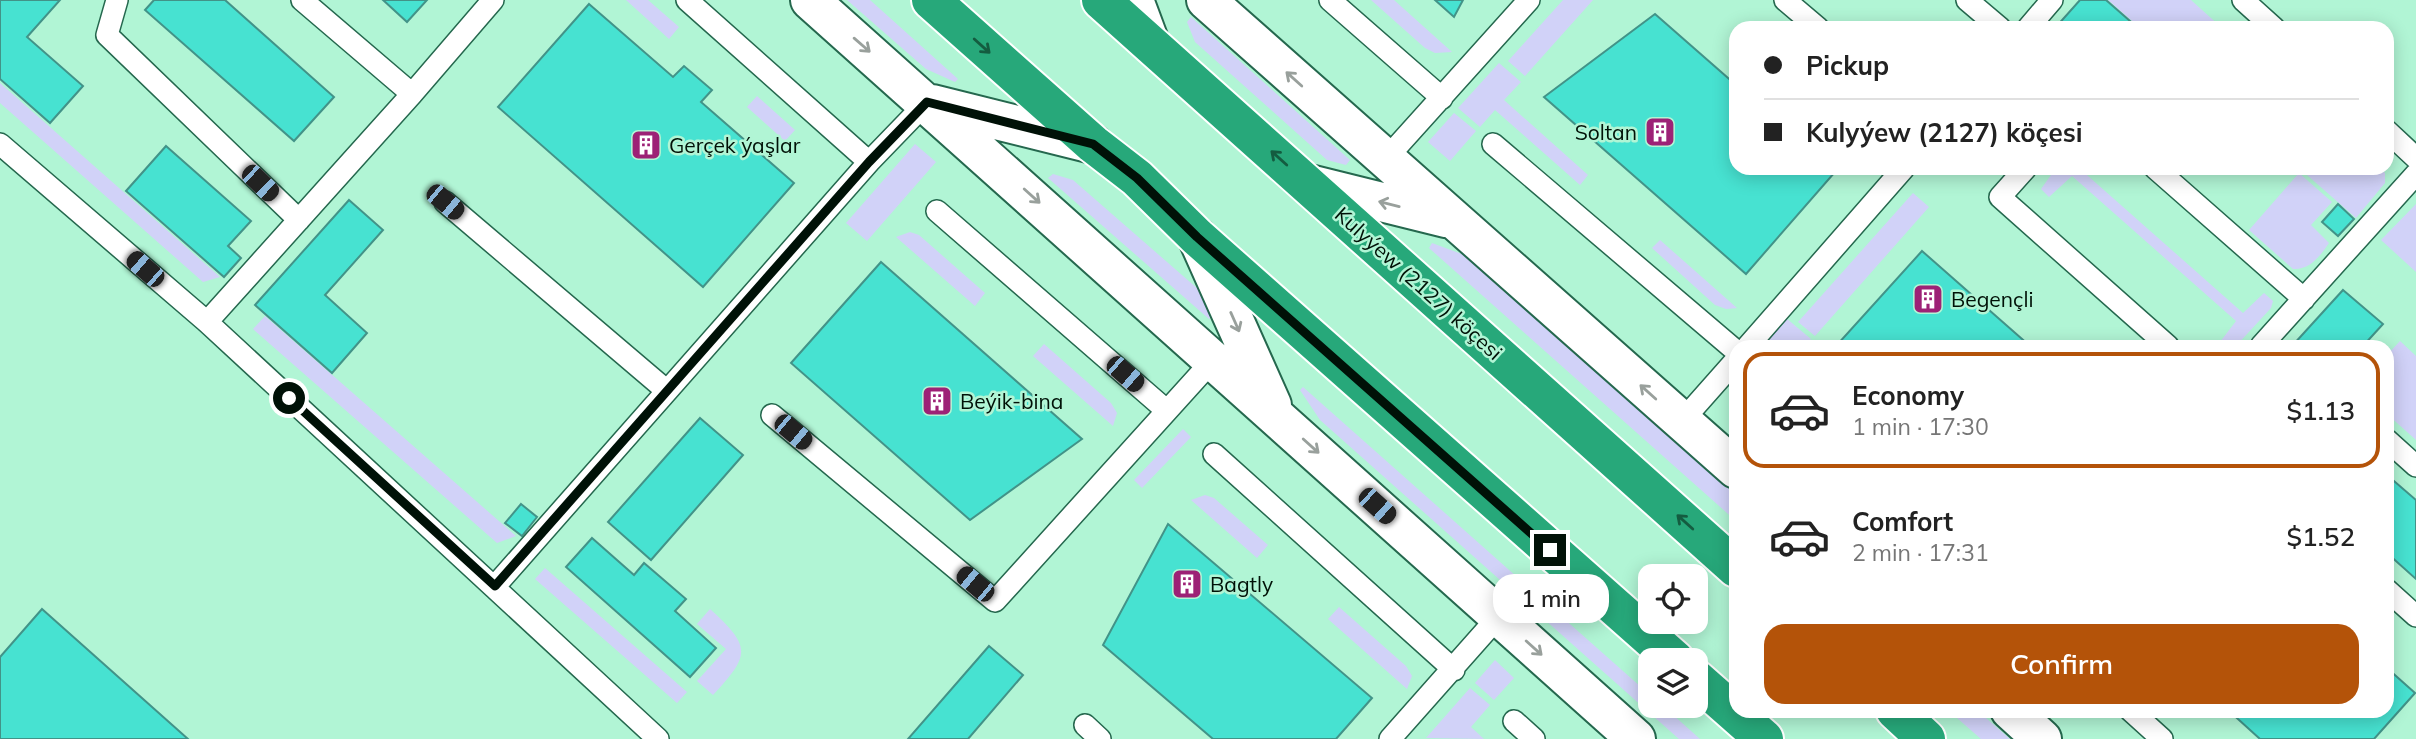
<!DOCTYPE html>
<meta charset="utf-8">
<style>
body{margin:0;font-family:Mulish,sans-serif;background:#f2f2f2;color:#222;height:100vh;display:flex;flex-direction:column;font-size:26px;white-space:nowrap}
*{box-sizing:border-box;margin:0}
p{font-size:23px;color:#767676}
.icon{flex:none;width:38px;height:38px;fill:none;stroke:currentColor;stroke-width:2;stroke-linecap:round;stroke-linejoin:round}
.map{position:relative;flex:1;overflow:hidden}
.sheet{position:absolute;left:1729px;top:340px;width:665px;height:378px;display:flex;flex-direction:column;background:#fff;border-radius:21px;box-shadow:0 4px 18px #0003}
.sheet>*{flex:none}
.hud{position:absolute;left:1729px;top:21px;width:665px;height:154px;border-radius:21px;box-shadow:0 4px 18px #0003;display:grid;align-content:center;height:154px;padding:0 35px;background:#fff}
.controls{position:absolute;left:1638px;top:564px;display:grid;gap:14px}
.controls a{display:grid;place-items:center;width:70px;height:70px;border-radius:14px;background:#fff;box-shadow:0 4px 18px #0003;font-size:35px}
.end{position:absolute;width:32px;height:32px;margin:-16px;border:9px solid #001107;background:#fff;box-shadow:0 0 0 4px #fff}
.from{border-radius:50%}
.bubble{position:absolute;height:49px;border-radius:21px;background:#fff;box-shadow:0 4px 18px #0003;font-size:23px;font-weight:600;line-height:49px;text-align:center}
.car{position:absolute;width:21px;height:42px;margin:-21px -10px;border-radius:9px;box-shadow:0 0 5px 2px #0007;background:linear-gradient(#222 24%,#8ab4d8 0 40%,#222 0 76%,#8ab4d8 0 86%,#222 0)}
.hud b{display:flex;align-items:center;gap:24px;height:66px;font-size:26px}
.hud b+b{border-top:2px solid #e0e0e0}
.hud i{width:18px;height:18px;background:#222}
ul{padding:12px 0 0;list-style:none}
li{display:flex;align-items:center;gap:21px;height:116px;margin:0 14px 10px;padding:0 21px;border:4px solid transparent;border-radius:21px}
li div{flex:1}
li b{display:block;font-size:26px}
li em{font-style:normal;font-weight:600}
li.selected{border-color:#b45309}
li>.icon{width:63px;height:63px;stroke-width:1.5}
.button{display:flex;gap:14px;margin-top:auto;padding:14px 35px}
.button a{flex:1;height:80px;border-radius:21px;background:#b45309;color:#fff;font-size:28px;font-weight:600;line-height:80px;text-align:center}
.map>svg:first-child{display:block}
.green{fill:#d1d2f8}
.building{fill:#47e2d1;stroke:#429388;stroke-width:2}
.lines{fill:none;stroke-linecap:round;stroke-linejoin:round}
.lane-casing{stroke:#25684e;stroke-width:24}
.street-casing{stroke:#25684e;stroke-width:42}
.highway-casing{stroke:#fff;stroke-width:42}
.lane{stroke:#fff;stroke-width:21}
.street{stroke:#fff;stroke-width:38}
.highway{stroke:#27a87a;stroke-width:38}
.oneway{stroke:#99a09c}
.oneway2{stroke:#145c40}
.route{stroke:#001107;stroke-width:9}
.labels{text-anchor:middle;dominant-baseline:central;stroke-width:5;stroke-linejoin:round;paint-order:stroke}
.poi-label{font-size:21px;fill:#001107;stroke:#b1f5d5;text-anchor:start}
.street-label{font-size:21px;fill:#001107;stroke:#b1f5d5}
</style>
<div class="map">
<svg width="2416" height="739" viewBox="0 0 2416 739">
<rect width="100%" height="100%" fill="#b1f5d5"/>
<path class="green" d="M626 0H648L679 27 669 39Z
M847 0H870L958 79 955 82 926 69Z
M1371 0H1394L1452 52 1435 53 1425 48Z
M1563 0H1593L1525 76 1508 61Z
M2108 0H2191L2222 28H2140Z
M1191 17 1350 160 1346 165 1327 160 1195 42 1187 22Z
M1499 63 1521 82 1504 100 1588 175 1580 185 1495 110 1480 127 1458 108Z
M0 83 220 277 203 282 0 103Z
M757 96 795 130 785 141 747 107Z
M1454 113 1476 131 1450 161 1428 142Z
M915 144 936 162 867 241 846 223Z
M2056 168H2079L2243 313 2264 293 2273 301 2271 308 2236 346H2217L2236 321 2072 176 2049 197 2041 189Z
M2299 168H2380L2385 173V183L2356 218Z
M2299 173 2332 202 2311 225 2329 243C2320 256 2310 270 2293 269L2249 230Z
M1053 174 1073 180 1206 296 1214 315 1209 319 1048 178Z
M1913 193 1929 207 1815 336 1798 322Z
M2416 204V272L2381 240Z
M910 232 919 235 985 293 975 306 896 237Z
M1660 240 1737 308H1738L1726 309 1715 305 1652 248Z
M1432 243 1467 256 1736 495V521L1429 248Z
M265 316 516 536 497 543 253 329Z
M1786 318 1811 339 1805 346H1761Z
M2400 341 2416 356V440L2387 414V355Z
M1044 344 1111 403 1117 413 1113 426 1033 356Z
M1303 387 1650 695V705H1662L1700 739H1679L1320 420 1300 390Z
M1183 429 1191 437 1142 488 1134 480Z
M1205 495 1214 498 1268 545 1257 558 1191 500Z
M545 568 687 692 677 703 535 579Z
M1339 607 1406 666 1412 676 1407 689 1328 619Z
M710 609C752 647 750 655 713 695L697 681 726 649 697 624Z
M1495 660 1514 678 1494 700 1475 683Z
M1470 688 1490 705 1471 727 1484 739 1426 738Z
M1949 711H1978L2010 739H1981Z"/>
<path class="building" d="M0 0H60L27 37 83 86 50 123 0 79Z
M154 0H225L334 97 294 141 145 10Z
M383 0H427L407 22Z
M1435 0H1463L1454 17Z
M2080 0H2106L2138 28H2055Z
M589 4 673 77 684 66 712 90 701 102 794 183 703 287 498 107Z
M1655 14 1736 85V168H1831L1835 172 1746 274 1544 97Z
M166 146 251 221 228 246 241 258 224 277 126 191Z
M349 200 383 230 325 295 367 333 332 373 255 305Z
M2338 204 2354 219 2338 236 2322 222Z
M1922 251 2030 346H1836Z
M881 262 1082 439 970 520 791 363Z
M2343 290 2383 324 2363 346H2292Z
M700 418 743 455 651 560 608 522Z
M2387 475 2416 500V579L2387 553Z
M521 504 537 517 522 536 505 523Z
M1168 524 1372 698 1336 739H1213L1103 645Z
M592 538 634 575 644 563 686 599 675 611 716 648 690 677 566 567Z
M42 609 188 739H0V657Z
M989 646 1023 675 968 739H908Z
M2387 668 2415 693 2374 739H2260L2228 710H2387Z"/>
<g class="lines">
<g class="lane-casing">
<path id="lane" d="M117 0 107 35 299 220
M302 0 412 94 493 0
M687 0 869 162
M1330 0 1442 98
M1785 0 1818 28
M1967 0 2000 28
M2243 0 2274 28
M2028 28 2052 0
M2387 131 2416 158
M0 144 207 322 658 739
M1493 144 1736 351
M1384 161 1529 0
M2026 168 2000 197 2168 346
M2155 168 2304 299
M445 202 667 391
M937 211 1166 410
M207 322 412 94
M1748 346 1904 168
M2261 346 2416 174
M772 415 995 601 1213 360
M1682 421 1736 360
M2387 440 2416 466
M1214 454 1454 670
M495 586 869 162 927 102
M2387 590 2416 616
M2130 710 2162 739
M1514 721 1534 739
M1085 725 1100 739
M1390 739 1499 616"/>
</g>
<g class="street-casing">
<path id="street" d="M810 0 1636 739
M1134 0 1150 43
M1206 0 1736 469
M932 104 1093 144
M1309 184 1446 218
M1197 237 1272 405
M2010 710 2042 739"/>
</g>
<g class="highway-casing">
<path id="highway" d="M931 0 1093 144 1137 178 1197 237 1675 660
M1101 0 1736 568
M1696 679 1764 739
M1895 710 1926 739"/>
</g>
<use href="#lane" class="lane"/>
<use href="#street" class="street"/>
<use href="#highway" class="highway"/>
</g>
<defs><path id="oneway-shaft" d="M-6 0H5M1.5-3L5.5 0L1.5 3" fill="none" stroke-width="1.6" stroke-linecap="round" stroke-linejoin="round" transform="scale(1.75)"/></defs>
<g class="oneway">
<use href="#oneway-shaft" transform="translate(862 45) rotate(41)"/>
<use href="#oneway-shaft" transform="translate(1294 79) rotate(-138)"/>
<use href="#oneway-shaft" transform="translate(1032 196) rotate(42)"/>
<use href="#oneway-shaft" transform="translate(1389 204) rotate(-166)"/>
<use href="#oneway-shaft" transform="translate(1235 322) rotate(66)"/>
<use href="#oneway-shaft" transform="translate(1648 392) rotate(-138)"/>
<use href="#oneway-shaft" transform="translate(1311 446) rotate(42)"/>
<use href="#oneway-shaft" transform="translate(1534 648) rotate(42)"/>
</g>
<g class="oneway2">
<use href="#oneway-shaft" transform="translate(982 46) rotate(42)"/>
<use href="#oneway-shaft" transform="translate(1279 158) rotate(-138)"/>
<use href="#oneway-shaft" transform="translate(1685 522) rotate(-138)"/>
</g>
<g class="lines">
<path class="route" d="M289 398 495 586 869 162 927 102 1093 144 1137 178 1197 237 1550 550"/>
</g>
<defs>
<g id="building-square" transform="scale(1.575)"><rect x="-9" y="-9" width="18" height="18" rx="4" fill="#9d2176" stroke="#b1f5d5"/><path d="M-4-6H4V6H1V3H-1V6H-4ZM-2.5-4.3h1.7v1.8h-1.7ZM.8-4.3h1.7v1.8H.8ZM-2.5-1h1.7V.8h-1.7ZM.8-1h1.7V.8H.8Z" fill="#fff"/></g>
</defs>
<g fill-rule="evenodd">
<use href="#building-square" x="1660" y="132"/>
<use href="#building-square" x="646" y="145"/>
<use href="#building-square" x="1928" y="299"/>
<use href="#building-square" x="937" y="401"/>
<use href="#building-square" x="1187" y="584"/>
</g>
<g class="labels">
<g class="poi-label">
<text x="1637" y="132" text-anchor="end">Soltan</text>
<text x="669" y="145">Gerçek ýaşlar</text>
<text x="1951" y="299">Begençli</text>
<text x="960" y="401">Beýik-bina</text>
<text x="1210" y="584">Bagtly</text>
</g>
<g class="street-label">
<text transform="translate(1419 283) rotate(42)">Kulyýew (2127) köçesi</text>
</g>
</g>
</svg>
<div class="controls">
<a><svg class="icon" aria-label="locate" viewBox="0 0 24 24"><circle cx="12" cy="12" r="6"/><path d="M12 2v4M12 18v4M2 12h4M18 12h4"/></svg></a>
<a><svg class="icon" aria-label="layers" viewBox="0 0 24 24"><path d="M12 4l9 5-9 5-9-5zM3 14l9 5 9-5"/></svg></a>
</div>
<i class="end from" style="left:289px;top:398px"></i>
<i class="end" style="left:1550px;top:550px"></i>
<div class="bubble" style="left:1493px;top:574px;width:116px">1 min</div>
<i class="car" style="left:260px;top:183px;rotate:134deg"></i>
<i class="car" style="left:445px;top:202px;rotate:130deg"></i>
<i class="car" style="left:145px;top:269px;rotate:311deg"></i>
<i class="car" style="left:1125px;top:374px;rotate:131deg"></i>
<i class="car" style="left:793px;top:432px;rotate:130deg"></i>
<i class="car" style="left:1377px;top:506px;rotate:132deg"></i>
<i class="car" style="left:975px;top:584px;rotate:310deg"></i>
<div class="hud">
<b><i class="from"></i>Pickup</b>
<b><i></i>Kulyýew (2127) köçesi</b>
</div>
<section class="sheet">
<ul>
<li class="selected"><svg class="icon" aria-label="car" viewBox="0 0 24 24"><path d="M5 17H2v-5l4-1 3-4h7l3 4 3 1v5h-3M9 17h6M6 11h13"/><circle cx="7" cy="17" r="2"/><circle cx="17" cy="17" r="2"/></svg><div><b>Economy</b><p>1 min · 17:30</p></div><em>$1.13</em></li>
<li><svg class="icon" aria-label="car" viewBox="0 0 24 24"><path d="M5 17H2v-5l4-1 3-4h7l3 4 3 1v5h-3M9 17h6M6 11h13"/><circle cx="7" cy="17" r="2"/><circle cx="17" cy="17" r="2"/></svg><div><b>Comfort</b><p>2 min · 17:31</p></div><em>$1.52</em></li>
</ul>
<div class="button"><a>Confirm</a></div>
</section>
</div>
